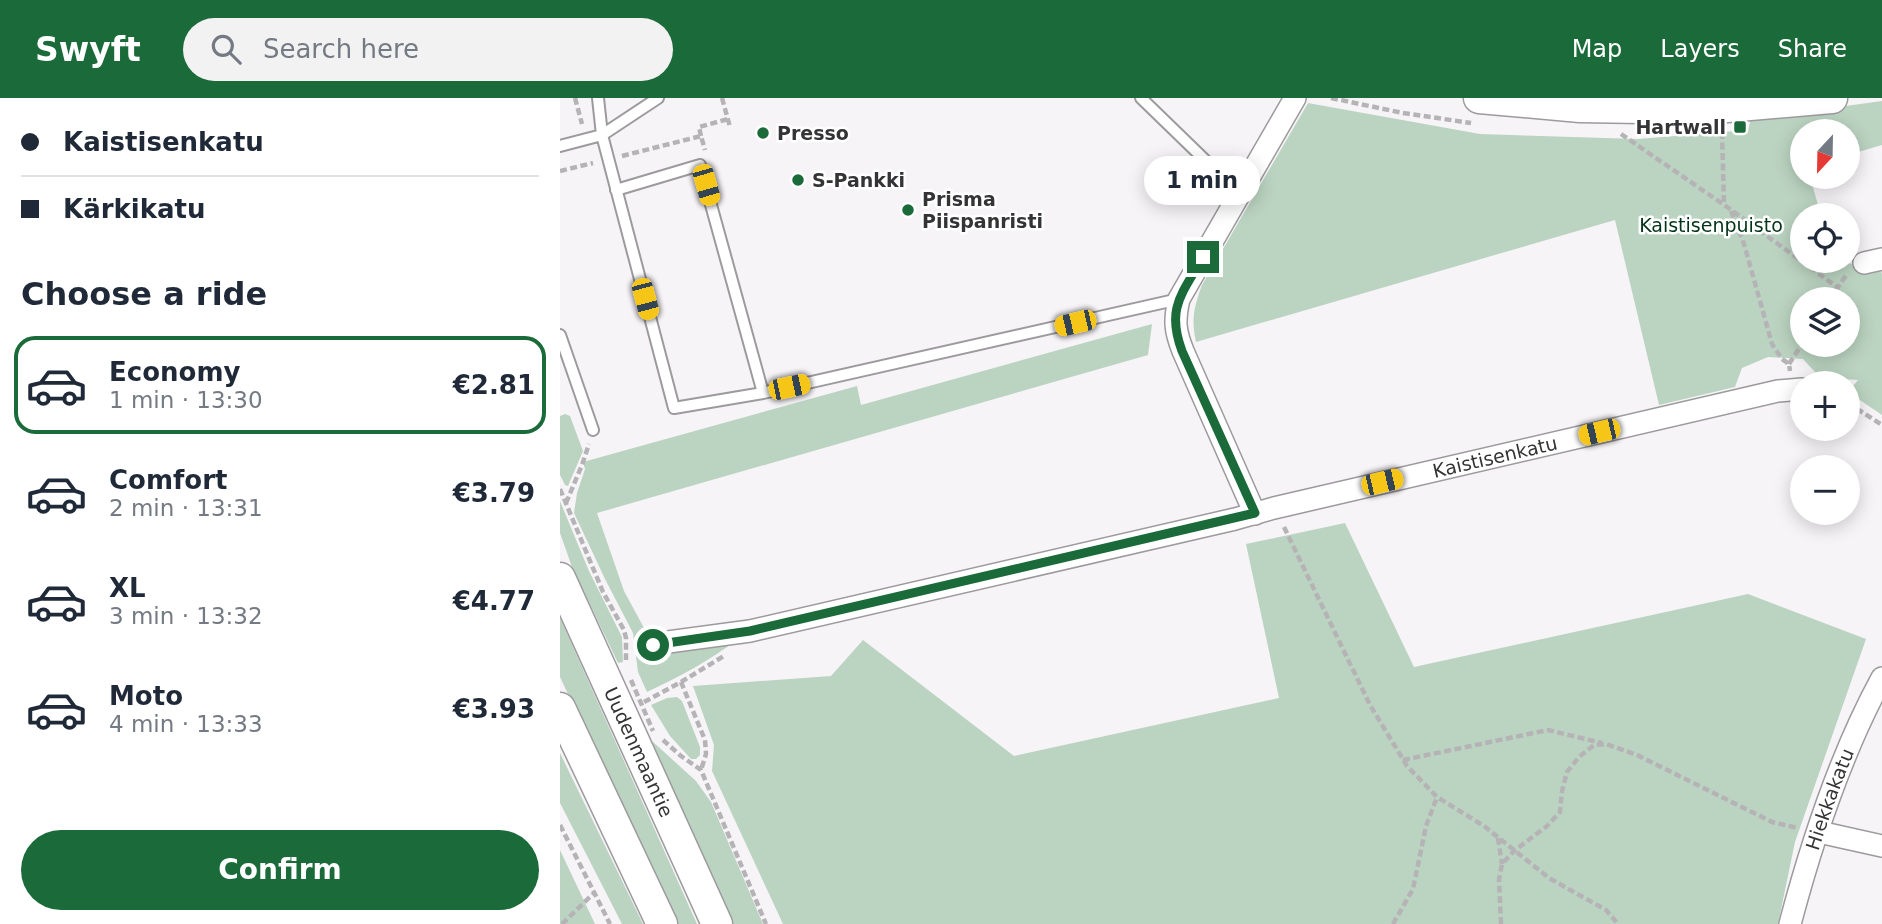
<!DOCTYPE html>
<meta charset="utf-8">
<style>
body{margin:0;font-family:"DejaVu Sans",sans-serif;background:#f2f2f3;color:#1f2937;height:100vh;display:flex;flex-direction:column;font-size:26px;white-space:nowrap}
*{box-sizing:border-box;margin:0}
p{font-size:23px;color:#747a83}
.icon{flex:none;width:38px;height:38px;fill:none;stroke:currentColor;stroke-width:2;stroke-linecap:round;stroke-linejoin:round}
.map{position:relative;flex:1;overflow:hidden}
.side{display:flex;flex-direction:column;background:#fff;width:560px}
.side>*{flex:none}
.guide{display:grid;align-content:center;height:154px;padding:0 21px;background:#fff}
.needle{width:46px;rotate:202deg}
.fabs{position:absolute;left:1230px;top:21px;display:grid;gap:14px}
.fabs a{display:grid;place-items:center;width:70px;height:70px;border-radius:50%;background:#fff;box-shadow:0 4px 18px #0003;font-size:35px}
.end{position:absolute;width:32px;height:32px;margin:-16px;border:9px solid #1a6a3a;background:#fff;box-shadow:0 0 0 4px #fff}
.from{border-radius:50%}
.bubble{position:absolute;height:49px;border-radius:24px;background:#fff;box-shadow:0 4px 18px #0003;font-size:23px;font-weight:700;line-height:49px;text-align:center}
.car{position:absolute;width:21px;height:42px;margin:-21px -10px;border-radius:9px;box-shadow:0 0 5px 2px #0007;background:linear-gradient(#f5c518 24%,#345 0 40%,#f5c518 0 76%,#345 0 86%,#f5c518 0)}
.guide b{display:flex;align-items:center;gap:24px;height:66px;font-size:26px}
.guide b+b{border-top:2px solid #e0e1e3}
.guide i{width:18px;height:18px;background:#1f2937}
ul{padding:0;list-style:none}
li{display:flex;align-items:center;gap:21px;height:98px;margin:0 14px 10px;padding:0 7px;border:4px solid transparent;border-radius:21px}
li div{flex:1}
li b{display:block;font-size:26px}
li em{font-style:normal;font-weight:700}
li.on{border-color:#1a6a3a}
li>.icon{width:63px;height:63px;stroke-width:1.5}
h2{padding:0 21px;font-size:32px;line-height:84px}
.action{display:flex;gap:14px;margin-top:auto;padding:14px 21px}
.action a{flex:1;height:80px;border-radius:42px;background:#1a6a3a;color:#fff;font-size:28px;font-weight:700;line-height:80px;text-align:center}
header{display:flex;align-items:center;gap:42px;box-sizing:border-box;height:98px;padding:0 35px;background:#1a6a3a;color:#fff}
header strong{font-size:33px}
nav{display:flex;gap:38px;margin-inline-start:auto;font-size:24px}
.search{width:490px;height:63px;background:#f2f2f3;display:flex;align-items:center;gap:18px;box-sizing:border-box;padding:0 24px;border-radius:38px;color:#747a83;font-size:26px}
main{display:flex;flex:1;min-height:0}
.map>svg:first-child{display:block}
.green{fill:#bbd4c1;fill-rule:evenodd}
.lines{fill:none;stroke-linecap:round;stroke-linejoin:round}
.lane-casing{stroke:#9d9a9d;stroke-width:14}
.street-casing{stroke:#9d9a9d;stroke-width:24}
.secondary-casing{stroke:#9d9a9d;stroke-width:33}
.path{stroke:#b5b3b6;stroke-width:4.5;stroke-dasharray:7 3.5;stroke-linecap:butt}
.lane{stroke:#fff;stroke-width:10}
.street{stroke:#fff;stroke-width:21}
.secondary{stroke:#fff;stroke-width:30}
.path-bridge{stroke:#b5b3b6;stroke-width:4.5;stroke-dasharray:7 3.5;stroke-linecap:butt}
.route{stroke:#1a6a3a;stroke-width:9}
.poi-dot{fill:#1a6a3a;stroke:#fff;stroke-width:2.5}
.labels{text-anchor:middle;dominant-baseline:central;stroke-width:5;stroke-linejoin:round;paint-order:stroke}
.poi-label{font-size:19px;font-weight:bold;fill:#343335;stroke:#fff;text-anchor:start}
.park-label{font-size:19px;fill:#043418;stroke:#fff}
.street-label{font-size:19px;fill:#343335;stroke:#fff}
</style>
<header>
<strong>Swyft</strong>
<div class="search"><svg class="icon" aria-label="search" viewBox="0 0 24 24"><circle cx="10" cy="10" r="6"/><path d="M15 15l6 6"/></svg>Search here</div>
<nav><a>Map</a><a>Layers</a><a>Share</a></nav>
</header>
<main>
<section class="side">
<div class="guide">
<b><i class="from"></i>Kaistisenkatu</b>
<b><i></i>Kärkikatu</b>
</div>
<h2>Choose a ride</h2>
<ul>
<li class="on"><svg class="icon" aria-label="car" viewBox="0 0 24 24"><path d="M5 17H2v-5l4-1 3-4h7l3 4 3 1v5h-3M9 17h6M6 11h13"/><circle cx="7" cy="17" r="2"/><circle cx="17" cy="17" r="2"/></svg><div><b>Economy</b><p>1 min · 13:30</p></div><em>€2.81</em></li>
<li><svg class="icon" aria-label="car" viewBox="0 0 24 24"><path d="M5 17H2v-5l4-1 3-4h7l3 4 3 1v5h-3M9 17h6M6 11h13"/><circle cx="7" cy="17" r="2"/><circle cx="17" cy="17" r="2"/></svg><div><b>Comfort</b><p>2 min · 13:31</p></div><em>€3.79</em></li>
<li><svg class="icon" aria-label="car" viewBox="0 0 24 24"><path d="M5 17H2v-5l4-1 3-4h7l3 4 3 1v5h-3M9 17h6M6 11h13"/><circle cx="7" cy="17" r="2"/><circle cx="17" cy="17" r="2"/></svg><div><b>XL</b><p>3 min · 13:32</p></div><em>€4.77</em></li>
<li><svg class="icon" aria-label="car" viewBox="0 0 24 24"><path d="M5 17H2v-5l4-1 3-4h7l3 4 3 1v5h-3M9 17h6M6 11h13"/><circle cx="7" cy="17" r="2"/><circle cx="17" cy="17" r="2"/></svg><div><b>Moto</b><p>4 min · 13:33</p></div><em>€3.93</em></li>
</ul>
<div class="action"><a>Confirm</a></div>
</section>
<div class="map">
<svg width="1322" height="826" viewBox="0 0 1322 826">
<rect width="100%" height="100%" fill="#f7f4f7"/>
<path class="green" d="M1322 3V47L1288 57V33H1242V79H1250L1261 117H1242V163H1278L1321 172 1322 177V317L1288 294 1298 282 1271 280 1255 274 1243 261 1208 259 1182 270 1175 289 1099 307 1055 122 636 244C631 221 634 209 642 187L748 5 920 36 1078 41 1188 32 1191 21ZM1242 201H1288V247H1242Z
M592 226 588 257 37 415 64 493 90 541H178C149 563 119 579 87 594L78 574 73 535 45 481 14 415 17 395 25 371 23 364 297 288 301 307Z
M5 316 10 318 23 353 8 388 5 387 0 377V318Z
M0 403 29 473 62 539 63 564 58 565 12 469 0 435Z
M785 425 854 569 1188 496 1306 541 1235 744 1218 826H223L152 673 154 647 133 588 271 578 303 542 454 658 719 600 686 446Z
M0 520 137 826H115L0 579Z
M117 599 122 603 140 649V657L136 661H131L110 638 91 607 107 600Z
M92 643 136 683 151 704 203 826H173L148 773Z
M0 655 83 826H62L0 705Z
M0 752 35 826H0Z"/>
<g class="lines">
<g class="lane-casing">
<path id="lane" d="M38 0 42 37 114 310 203 295 619 201
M581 0 680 96
M0 48 42 37 98 0
M56 92 140 67 203 295
M0 237 33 332"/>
</g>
<g class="street-casing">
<g id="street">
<path d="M1304 165 1322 161"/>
<path d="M695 416 623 253C615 233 614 223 619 201L735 0"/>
<path id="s1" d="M93 546 190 533 675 421 714 410 1218 293 1242 291"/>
<path d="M1259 734 1322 748"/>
<path id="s2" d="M1230 826C1252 743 1281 655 1322 580"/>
</g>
</g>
<g class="secondary-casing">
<g id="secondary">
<path d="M919 0 1020 9 1144 11 1272 0"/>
<path id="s3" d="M0 480 157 826"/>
<path d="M0 610 102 826"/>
</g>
</g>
<path class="path" d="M15 0 22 26
M162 0 170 29
M771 0 843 15 911 25
M1162 34 1164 106
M1061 36 1170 111 1277 189
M141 38 139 29 168 21
M62 58 141 38 145 52
M0 73 33 65
M1171 113 1184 146 1212 246 1222 261 1229 266 1230 273
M1270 201 1287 176
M1229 266 1242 246
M1288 305 1322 327
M0 391 43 494 64 532 66 540V562
M6 405 22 367 29 346
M724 429 810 607 847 668 877 699 924 728 989 780 1046 812 1058 826
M121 584 145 642 146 656 141 672
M84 604 121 584 164 558
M103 642 121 658 141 672 206 826
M843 662 988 632 1042 645
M0 727 50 826
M938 740 942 766
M2 826 34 795
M833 826 853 791 866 728 877 699
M941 826 939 782 942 766 954 753 987 728 1000 714 1002 693 1007 674 1019 659 1034 647 1046 646 1077 657 1212 724 1238 730"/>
<use href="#lane" class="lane"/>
<use href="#street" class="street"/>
<use href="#secondary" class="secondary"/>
<path class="path-bridge" d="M71 582 93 633"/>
</g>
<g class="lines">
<path class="route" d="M93 547 190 533 695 415 622 253C606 210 622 196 643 159"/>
</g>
<g class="poi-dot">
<rect x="1173" y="22" width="14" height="14" rx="3.5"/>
<circle cx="203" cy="35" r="7"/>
<circle cx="238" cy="82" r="7"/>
<circle cx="348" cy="112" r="7"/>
</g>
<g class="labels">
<g class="poi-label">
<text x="1166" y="29" text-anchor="end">Hartwall</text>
<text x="217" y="35">Presso</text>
<text x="252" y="82">S-Pankki</text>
<text x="362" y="101">Prisma<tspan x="362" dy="22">Piispanristi</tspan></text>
</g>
<g class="park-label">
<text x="1151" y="127">Kaistisenpuisto</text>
</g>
<g class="street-label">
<text stroke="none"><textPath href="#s1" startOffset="863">Kaistisenkatu</textPath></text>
<text stroke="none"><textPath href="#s3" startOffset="191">Uudenmaantie</textPath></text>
<text stroke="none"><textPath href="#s2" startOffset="131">Hiekkakatu</textPath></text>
</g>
</g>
</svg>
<div class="fabs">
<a><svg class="needle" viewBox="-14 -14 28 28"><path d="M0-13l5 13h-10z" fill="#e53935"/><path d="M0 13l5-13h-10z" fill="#747a83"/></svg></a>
<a><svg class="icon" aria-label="locate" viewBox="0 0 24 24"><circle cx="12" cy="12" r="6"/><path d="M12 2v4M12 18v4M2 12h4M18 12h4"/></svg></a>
<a><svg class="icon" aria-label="layers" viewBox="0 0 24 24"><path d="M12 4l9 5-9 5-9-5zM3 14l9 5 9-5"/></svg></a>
<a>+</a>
<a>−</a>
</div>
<i class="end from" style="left:93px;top:547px"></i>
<i class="end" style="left:643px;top:159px"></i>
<div class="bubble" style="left:584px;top:58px;width:116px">1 min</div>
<i class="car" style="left:146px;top:87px;rotate:164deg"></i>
<i class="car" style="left:85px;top:201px;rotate:165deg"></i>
<i class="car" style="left:515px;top:225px;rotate:257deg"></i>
<i class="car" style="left:229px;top:289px;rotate:78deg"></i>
<i class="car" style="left:1039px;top:334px;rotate:257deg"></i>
<i class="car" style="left:822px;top:384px;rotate:77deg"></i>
</div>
</main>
